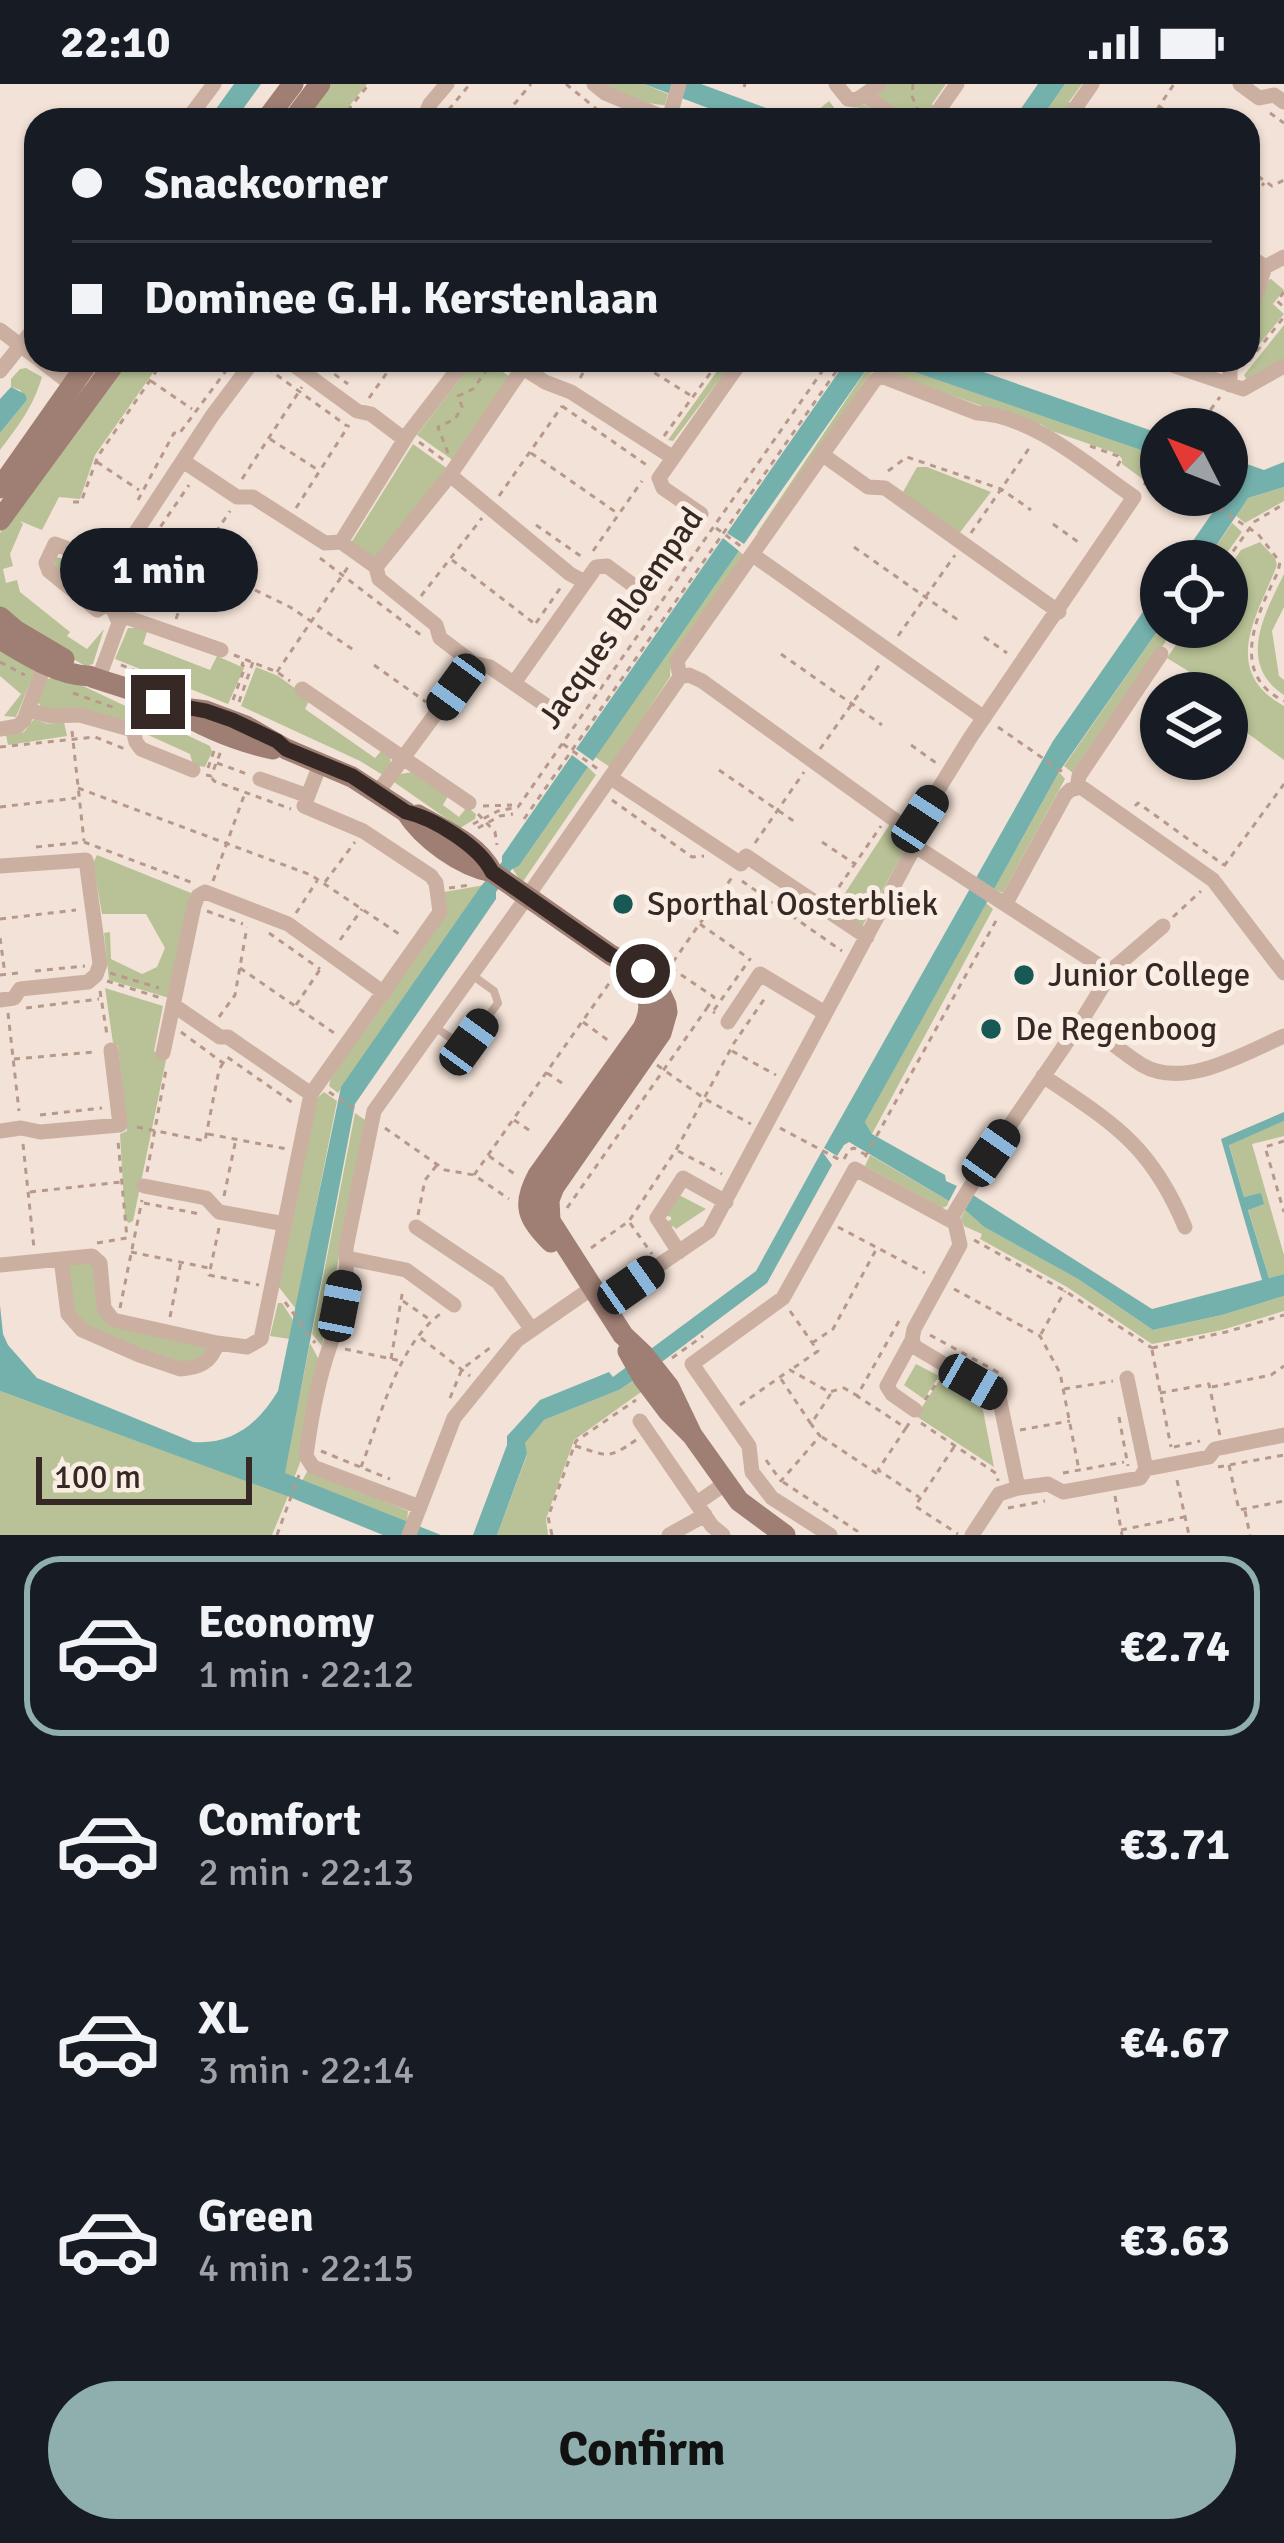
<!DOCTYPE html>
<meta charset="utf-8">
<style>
body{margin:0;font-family:Signika,sans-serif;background:#20242c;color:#f1f3f6;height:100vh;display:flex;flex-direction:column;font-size:45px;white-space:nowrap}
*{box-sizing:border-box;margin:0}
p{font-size:39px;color:#9ea1a6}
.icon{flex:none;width:66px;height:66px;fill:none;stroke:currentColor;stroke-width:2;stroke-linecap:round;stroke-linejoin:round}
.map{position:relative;height:1451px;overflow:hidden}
.side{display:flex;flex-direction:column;background:#171b24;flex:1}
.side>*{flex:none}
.top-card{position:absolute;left:24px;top:24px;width:1236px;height:264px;border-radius:36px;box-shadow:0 3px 9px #0004;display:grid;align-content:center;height:264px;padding:0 48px;background:#171b24}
.needle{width:78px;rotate:312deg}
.fabs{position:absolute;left:1140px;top:324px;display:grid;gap:24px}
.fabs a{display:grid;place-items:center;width:108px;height:108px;border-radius:50%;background:#171b24;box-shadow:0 3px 9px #0004;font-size:60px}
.scale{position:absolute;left:36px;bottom:30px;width:216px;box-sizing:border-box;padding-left:12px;border:6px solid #352825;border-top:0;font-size:33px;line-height:42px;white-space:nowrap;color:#352825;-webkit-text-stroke:9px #faede3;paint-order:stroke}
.end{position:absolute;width:54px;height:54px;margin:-27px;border:15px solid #352825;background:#fff;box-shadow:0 0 0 6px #fff}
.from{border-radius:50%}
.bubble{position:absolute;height:84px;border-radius:42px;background:#171b24;box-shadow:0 3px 9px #0004;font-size:39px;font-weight:800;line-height:84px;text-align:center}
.car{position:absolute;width:36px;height:72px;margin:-36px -18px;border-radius:15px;box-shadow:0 0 9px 3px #0007;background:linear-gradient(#222 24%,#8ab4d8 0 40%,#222 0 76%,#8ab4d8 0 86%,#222 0)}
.top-card b{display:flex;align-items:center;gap:42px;height:114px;font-size:45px}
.top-card b+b{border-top:3px solid #363941}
.top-card i{width:30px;height:30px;background:#f1f3f6}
ul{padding:21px 0 0;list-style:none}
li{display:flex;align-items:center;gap:36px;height:180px;margin:0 24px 18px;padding:0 24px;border:6px solid transparent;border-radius:36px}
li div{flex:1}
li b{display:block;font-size:45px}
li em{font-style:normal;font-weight:800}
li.on{border-color:#8faeae}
li>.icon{width:108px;height:108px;stroke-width:1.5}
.button{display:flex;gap:24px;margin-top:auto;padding:24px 48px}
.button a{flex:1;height:138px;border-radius:72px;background:#8faeae;color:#111;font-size:48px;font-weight:800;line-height:138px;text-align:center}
.status{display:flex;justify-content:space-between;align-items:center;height:84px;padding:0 60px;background:#171b24;direction:ltr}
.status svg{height:33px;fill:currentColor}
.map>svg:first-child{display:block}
.green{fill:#b9c296}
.water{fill:#74b1ad}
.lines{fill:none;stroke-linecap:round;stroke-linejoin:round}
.path{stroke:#b7998c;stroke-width:3;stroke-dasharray:6 6;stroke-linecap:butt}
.lane{stroke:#cbb0a2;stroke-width:8}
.street{stroke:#cbb0a2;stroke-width:15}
.secondary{stroke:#9f7e73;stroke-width:21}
.route{stroke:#352825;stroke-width:15}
.poi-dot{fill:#185956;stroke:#faede3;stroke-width:4.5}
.labels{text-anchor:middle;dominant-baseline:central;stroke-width:10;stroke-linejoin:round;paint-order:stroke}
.street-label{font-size:33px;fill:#352825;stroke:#faede3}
.poi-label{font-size:33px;fill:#352825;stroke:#faede3;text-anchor:start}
</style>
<div class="status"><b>22:10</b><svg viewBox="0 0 49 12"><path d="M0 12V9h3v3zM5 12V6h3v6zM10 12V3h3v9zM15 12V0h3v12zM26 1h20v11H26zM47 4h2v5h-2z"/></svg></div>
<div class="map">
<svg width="1284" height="1451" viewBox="0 0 1284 1451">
<rect width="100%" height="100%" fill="#f3e2d7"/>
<path class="green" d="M331 0H367L338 36H304Z
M604 0H644L668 10 665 21C645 20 619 12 604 0Z
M887 0H946L932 20 934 23 926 36H907L875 11Z
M1065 0H1082L1069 18 1072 22 1062 36H1040Z
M829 17 842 34 863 20 887 36H806Z
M1271 195 1284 206 1273 220 1284 230 1248 274V250L1267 196Z
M1284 241V276L1247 297 1244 291Z
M128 276H162L95 371 80 415 59 413 42 446 20 437 23 440 10 470 13 482 3 485 6 499 17 496 20 508 70 548 67 552 87 565 104 545 93 580 85 582 36 553 0 524V449Z
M474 276H488L511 294 454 377 417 351Z
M725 276H734L673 357 668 356Z
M873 276 910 286 1161 373V384L1154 385 1144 396 1122 380V375L1118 370 1049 346 1041 340 1037 341 876 285 869 291 760 451 757 449Z
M26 284 42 293C33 323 19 341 0 366V349L27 316 20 306 11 303V295L20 285Z
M413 360 448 385 374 477 351 459Z
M917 383H927L991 408 958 451 903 408Z
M1284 403V417L1245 439 1235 431 1248 414Z
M1232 439 1242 448 1221 477H1206Z
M1260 458 1275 474 1277 481C1258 531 1219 586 1284 622V676L1227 634V609H1207L1198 593 1167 574 1188 543H1227V486L1241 466Z
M739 467 746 473 671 578 670 593 610 683 595 673Z
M54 473 74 476 110 490 98 519 93 515 97 507 69 484 62 490 55 484Z
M1284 490V523L1272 547 1279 592 1284 596V611C1236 580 1265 529 1284 490Z
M1161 542 1176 543 1073 689 1064 682Z
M128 544H136L147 548 143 560 210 586 217 572 244 584 228 620 115 575Z
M0 562 35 587 16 633 4 632 21 610 0 592Z
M256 583 278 592 310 615 305 625 375 674 382 666 390 671 391 685 386 693 360 677 241 622Z
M62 592 210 662 212 668 205 683 193 681 190 670 124 640 43 626 38 618 47 595Z
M34 635 48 640 64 638 67 652 8 661 6 651 24 648Z
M588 683 596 691 522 799 512 784 519 782Z
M413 688 448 712 443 721 459 733 467 723 476 730 475 735 460 744 394 698 400 690Z
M1059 688 1065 695 1003 809 994 805Z
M890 740C900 749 904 755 903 769L862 843 834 826Z
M97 771 191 809 169 914 109 896 104 849 110 848 111 875 142 890 157 883 165 864 146 830H102L93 779Z
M485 801 338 1009 329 1002 331 993 444 808Z
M985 818 993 825 872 1050 865 1038Z
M105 904 163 922 154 967 166 976 133 1137 129 1139 125 1136 120 1050 127 1047 118 962 113 959Z
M324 1008 337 1017 296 1225 278 1202 317 1014Z
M355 1029 365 1036 322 1262 312 1250Z
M1284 1037V1052L1252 1060 1284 1171V1190L1269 1194 1248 1125 1262 1110 1244 1113 1229 1060Z
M870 1071 949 1117 947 1122 942 1124 865 1082Z
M679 1111 706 1125 676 1145 673 1142 669 1145 667 1137 671 1136V1133L665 1131Z
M965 1126 984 1143 1078 1195 1153 1246 1222 1231 1284 1212V1227L1222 1246 1152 1260 1067 1203 980 1155 982 1150 964 1142 961 1134Z
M84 1178 93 1181 101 1229 211 1264V1271L184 1282 90 1247 75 1234 66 1180Z
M278 1219H282L293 1236 290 1255 270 1252Z
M310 1259 319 1276 300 1379 294 1394 284 1390Z
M916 1280 939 1292 924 1315 904 1301Z
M945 1288 950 1291 945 1301 971 1315 977 1306 985 1310 986 1314 981 1316 994 1383 916 1332Z
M633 1297 641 1308 574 1356 546 1435 548 1451H497L527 1371 524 1359 544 1336 619 1306Z
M0 1307 288 1412 272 1451H0Z
M308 1386 408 1427 407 1438 302 1397Z"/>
<path class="water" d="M234 0H261L235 36H208Z
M644 0H701L799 36H740Z
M1038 0H1065L1040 36H1013Z
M847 276H873L744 460 727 449Z
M880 276H949L1161 350V373Z
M11 303 25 310 27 316 0 349V315Z
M1227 373 1264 386 1284 378V403L1248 414 1206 477H1179L1233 399 1227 396Z
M723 454 739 467 593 677 576 665Z
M1161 502V542L1059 688 865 1038 872 1050 945 1091 946 1097 957 1102 949 1117 849 1058 844 1061 837 1072 824 1064 1053 657Z
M572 671 588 683 519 782 512 785 496 808V815L355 1020 285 1389 441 1451H383L287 1412 0 1307V1221L3 1250 8 1261 37 1294 193 1358C232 1361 258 1340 278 1307L341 1003 481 802 502 778V772Z
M1284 1028V1037L1229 1061 1244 1113 1261 1109 1264 1120 1248 1126 1269 1194 1284 1190V1212L1222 1231 1153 1246 1078 1195 984 1143 965 1126 973 1111 1152 1225 1262 1196 1221 1055Z
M822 1067 832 1081 767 1199 663 1277 619 1306 544 1336 525 1359 527 1370 497 1451H473L507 1361V1352L540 1316 609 1288 613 1293 756 1187Z"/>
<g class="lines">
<path class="path" d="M566 0 610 36
M913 0 912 12 920 32
M744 3 745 0
M1160 23 1179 36
M1270 29 1284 39
M441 35 470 0
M340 36 369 0
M526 36 511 24 531 0
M1150 36 1174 0
M1248 85 1272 102 1284 96
M1248 121 1264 99
M1284 208 1277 217 1284 223
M315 276 348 300
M634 276 693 313
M1249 277 1284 233
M267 284 347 342
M580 294 591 276
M151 297 192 325
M369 314 396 276
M562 322 648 382
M1196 345 1220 313
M664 352 720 276
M270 355 318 386
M419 358 445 377
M1090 362 1118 372 1121 376 1116 384
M448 369 438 343 455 335 462 323 458 312 473 305 494 276
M531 369 617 429
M97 378 139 406
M888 387 907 373 1001 405 1031 426
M242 395 302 303
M1144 401 1152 391 1161 388
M1198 411 1258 450 1280 478 1278 488C1257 530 1228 590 1284 617
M499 412 562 322
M138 416 174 349 179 350 234 276
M73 418H81L98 372 164 276
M296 424 349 341
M1053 440 1081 460
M536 441 582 473
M716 444 742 463
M971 449 1030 363
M854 463 958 536
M593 467 642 397
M320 474 422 552
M452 476 535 540
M1226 477 1254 438 1284 420
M199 478 234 495
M255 506 290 523 355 567
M421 512 482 434
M127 519 148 461 189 401
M176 535 197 477 230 427
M536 539 561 503
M898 552 955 471
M984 553 1007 569
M1169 558 1180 543
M781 570 882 641
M234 571 277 588 290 597
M0 578 25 591
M121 581 185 606
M374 581 426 618
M277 588 350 480
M73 609 115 624
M233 616 245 583 242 581 244 575
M239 618 253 578
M141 634 166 642
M998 643 1064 689
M72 647 84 757
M563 660 599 686
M911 661 939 681
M0 663 95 653 125 665
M820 665 880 580
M217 679 247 690
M208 684 215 664
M719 686 795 738
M206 691 211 692 221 667
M212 694 214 697 291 725
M78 704 311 791 402 852
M612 716 692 773 704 772
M483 722 512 721
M1135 722 1138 719 1224 781
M0 723 76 714
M478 730 495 748 497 761
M524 735 844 276
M473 740 498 727 518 723 830 276
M478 744 500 732 513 730
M822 758 855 780
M755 759 804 688
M36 763 84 758 193 799
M1224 782 1284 700
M213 797 245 709
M742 797 842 867
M325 798 355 758
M449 804 470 801
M832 813 881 742
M207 827 243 840
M296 829 317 797
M1173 833 1201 807
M0 835 76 826
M700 840 751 876
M269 849 320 885
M0 854 5 890
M340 856 362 825
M240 884 337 951
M671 884 714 913 707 924 715 929
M35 887 85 882
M666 888 733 792
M110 889 159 904
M0 891 19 889
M107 897 161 914
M100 907 107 951
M296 921 321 884
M26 924 99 915
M714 926 750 875
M8 929 19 1027
M219 933 235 911 247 843
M583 938 609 957
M181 948 223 979 227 973 293 1019
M732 967 776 991
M14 975 94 968
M657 981 705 1015 751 1040
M547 989 565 1001
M329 1008 356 1026
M40 1031 102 1024
M514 1036 532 1048
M137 1043 205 1057 219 986 223 979
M385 1044 445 1086 474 1091 509 1115
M780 1044 840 1076
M208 1050 287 1065
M1284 1057 1265 1063 1284 1128
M23 1060 34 1164
M678 1067 722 1090
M489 1072 516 1091
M865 1073 997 835
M844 1075 849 1066 854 1064 866 1071
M147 1088 166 986
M474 1091 615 891
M30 1108 121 1098
M224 1112 236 1055
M144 1119 200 1130
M567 1124 707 924
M418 1131 425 1096 437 1081
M630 1139 652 1170
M838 1143 925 1189
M219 1144 209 1191 259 1201
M974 1156 1065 1207 1152 1264
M97 1159 127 1154 118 1057
M591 1164 629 1137 676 1066 734 959 765 914
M131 1168 209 1184
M954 1205 1040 1252 1060 1289 1079 1386
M403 1217 429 1235
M285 1218 315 1259
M120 1224 142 1116
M790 1227 818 1267 792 1285
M170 1233 181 1178
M899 1237 857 1312 906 1344 910 1338
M1041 1250 1065 1207
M930 1251 1001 1290 1002 1295
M421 1254 470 1292
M812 1259 833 1245 877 1164
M1152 1264 1226 1248 1284 1231
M345 1265 401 1277
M1152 1266 1171 1363
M672 1274 703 1252
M391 1275 403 1205
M781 1295 811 1340 830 1311 829 1308
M1212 1303 1271 1291 1284 1282
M1064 1305 1113 1297
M1160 1309 1209 1300 1220 1352
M450 1314 462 1285 491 1263
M925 1316 940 1294
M740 1321 790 1286 829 1308 844 1304 856 1311
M1119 1333 1128 1382
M921 1339 997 1390 998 1397
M906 1344 878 1386 919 1413
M1020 1346 1070 1337
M822 1353 876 1389 878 1386
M575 1362C607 1371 606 1377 636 1356
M954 1363 915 1422 958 1450
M1174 1363 1200 1357
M321 1367 390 1395
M766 1376 781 1397 820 1352 811 1340
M1229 1381 1239 1426 1284 1417
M361 1383C381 1333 397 1260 443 1228
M1218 1383 1284 1371
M1063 1389 1124 1378
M1177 1396 1189 1451
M783 1398 857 1447 858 1451
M1115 1412 1122 1451
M1008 1424 1045 1417
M1245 1427 1250 1451
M1121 1446 1184 1433
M277 1451 299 1391
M552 1451 548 1433 576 1357 636 1316"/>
<path class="lane" d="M435 943 458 959 469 958 498 919 494 907 472 891"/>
<path class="street" d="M594 0 605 9 670 36
M836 0 848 15 856 16 864 11
M879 0 864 11 900 36
M1240 0 1259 14 1274 11 1284 18
M669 35 679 0
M187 36 214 0
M423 36 430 20 447 0
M932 36 957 0
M1067 36 1092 0
M1248 171 1265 183
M1248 233 1265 183 1284 173
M0 246 36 273
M40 276 80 307
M287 276 357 327 371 330 404 355
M1157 276 1243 305 1284 282
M523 284 545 298 571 308 672 373
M0 287 36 242
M1230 301V287L1233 276
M823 371 868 403 885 404 1059 528
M183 377 237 413H253L325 459 341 458 376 483 379 495 436 541 440 554 473 579 490 583 560 631
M450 391 570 490 585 498
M701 430 663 404 659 394 742 276
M341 458 408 350 465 276
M753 471 984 634
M376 483 450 391 528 276
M110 518 97 526 49 487 46 479 55 460 120 484
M117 530 221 566
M680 593 677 577 874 297 881 292 977 329C1033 331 1090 383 1134 413L970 654 920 735 910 747
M98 596 119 539 110 518 111 509 134 451 212 332 254 276
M514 599 596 483 607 482 645 510
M302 605 469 719
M28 626 50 632 80 631 133 646 136 658 141 665 193 686
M0 645 18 642 24 636 47 575
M611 694 741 780 746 772 867 853
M260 695 308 712
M1077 704 1079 692 1161 570
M378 708 473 579
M915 762 1105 885 1106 897 1082 936C1102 951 1121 968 1142 981 1185 1006 1244 969 1284 952
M0 782 86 776 100 880 96 891 88 898 20 905 14 914 0 916
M1006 819 1065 711 1070 706 1081 703 1213 796 1284 889
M1107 890 1163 842
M173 921 220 953H228L311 1010
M728 938 760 890 825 929
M163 969 194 822 198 812 205 808 288 840 384 909
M1043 992C1114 1040 1151 1061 1185 1143
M0 1047 21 1044 40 1048 120 1041 111 966
M144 1102 206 1114 219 1128 285 1140
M950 1136 991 1069 1082 936
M416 1143 498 1198 532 1246
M679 1168 657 1134 683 1094 726 1118
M347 1174 406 1186 454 1221
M61 1175 68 1230 82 1246 139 1271 180 1285C199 1284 212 1278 217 1259
M0 1181 92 1172 100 1179 104 1224 113 1236 217 1259 247 1263 261 1255 311 1010 440 828 436 799 431 792 363 747 304 722 321 678
M912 1256 887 1302 892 1310 915 1326
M1127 1294 1146 1385
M640 1337 712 1442 723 1451
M697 1419 726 1399
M420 1423 313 1383 306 1372C310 1341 316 1307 325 1277 337 1241 349 1203 346 1164L374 1027 527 813 680 593 689 591 702 597 910 747 915 762 709 1147 602 1220
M409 1451 454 1334 517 1256 592 1204
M669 1451 705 1431
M830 1451 772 1414 752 1388 749 1362 692 1280 783 1214 855 1085 955 1139 960 1161 914 1245 912 1256 915 1263 999 1313 1018 1404
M972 1451 999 1410 1018 1404 1048 1400 1063 1408 1140 1394 1146 1385 1209 1373 1215 1365 1284 1351"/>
<path class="secondary" d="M266 36 293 0
M293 36 320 0
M0 404 90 276
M0 436 117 276
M0 533 15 546 64 575
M0 555C26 571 58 591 89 592 113 601 148 609 169 622 201 642 236 657 273 665
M168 622 206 627 246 642 286 665 352 693 406 728C423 755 461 782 492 788L611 871 643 888 659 906 666 921 667 928 661 949 554 1103 549 1116 550 1137 623 1251 643 1270 669 1303 692 1351
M418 731C444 746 478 760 492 788
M551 1158C528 1134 521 1122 538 1091L643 944C652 926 651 912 636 897
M628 1267 643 1294 668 1327 692 1351 739 1417 785 1451"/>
</g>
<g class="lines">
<path class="route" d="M158 618 206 627 232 636 277 657 286 665 352 692 406 728C434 734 480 763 492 788L611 871 643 887"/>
</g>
<g class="poi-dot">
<circle cx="623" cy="820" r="12"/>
<circle cx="1024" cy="891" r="12"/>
<circle cx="991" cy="945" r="12"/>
</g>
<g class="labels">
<g class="street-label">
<text transform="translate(621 534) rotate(-55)">Jacques Bloempad</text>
</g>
<g class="poi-label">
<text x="647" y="820">Sporthal Oosterbliek</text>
<text x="1048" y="891">Junior College</text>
<text x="1015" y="945">De Regenboog</text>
</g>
</g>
</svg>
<div class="fabs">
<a><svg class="needle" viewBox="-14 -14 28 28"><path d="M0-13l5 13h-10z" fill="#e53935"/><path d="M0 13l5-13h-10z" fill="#9ea1a6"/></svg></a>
<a><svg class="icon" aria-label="locate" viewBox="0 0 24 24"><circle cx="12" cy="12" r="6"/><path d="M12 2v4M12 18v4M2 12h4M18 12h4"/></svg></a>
<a><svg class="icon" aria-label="layers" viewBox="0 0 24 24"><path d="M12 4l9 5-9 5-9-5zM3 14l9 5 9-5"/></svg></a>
</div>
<div class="scale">100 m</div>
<i class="end from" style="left:643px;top:887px"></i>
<i class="end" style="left:158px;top:618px"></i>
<div class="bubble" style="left:60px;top:444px;width:198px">1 min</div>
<i class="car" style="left:456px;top:603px;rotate:216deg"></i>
<i class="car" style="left:920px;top:735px;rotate:33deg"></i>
<i class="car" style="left:469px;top:958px;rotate:36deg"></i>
<i class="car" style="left:991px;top:1069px;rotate:35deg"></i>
<i class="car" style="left:631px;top:1201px;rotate:55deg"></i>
<i class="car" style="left:340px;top:1222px;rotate:11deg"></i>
<i class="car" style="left:973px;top:1298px;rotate:120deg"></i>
<div class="top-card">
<b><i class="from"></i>Snackcorner</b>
<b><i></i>Dominee G.H. Kerstenlaan</b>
</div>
</div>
<section class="side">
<ul>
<li class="on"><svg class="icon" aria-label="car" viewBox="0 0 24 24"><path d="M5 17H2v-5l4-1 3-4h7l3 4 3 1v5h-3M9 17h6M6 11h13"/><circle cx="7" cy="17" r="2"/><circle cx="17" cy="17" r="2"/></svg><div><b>Economy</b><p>1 min · 22:12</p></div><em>€2.74</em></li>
<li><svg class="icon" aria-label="car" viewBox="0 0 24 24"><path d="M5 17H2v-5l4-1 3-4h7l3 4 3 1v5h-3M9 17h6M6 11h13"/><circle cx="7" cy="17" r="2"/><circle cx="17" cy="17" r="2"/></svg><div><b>Comfort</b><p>2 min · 22:13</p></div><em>€3.71</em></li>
<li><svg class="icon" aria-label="car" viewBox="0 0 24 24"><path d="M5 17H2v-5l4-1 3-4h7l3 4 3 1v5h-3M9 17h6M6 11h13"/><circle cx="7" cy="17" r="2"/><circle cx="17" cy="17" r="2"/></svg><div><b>XL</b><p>3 min · 22:14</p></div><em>€4.67</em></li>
<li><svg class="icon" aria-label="car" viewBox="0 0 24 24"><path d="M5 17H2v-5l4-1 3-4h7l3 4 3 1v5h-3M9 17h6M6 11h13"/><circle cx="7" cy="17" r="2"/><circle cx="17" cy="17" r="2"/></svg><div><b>Green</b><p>4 min · 22:15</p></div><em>€3.63</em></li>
</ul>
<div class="button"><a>Confirm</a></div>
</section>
